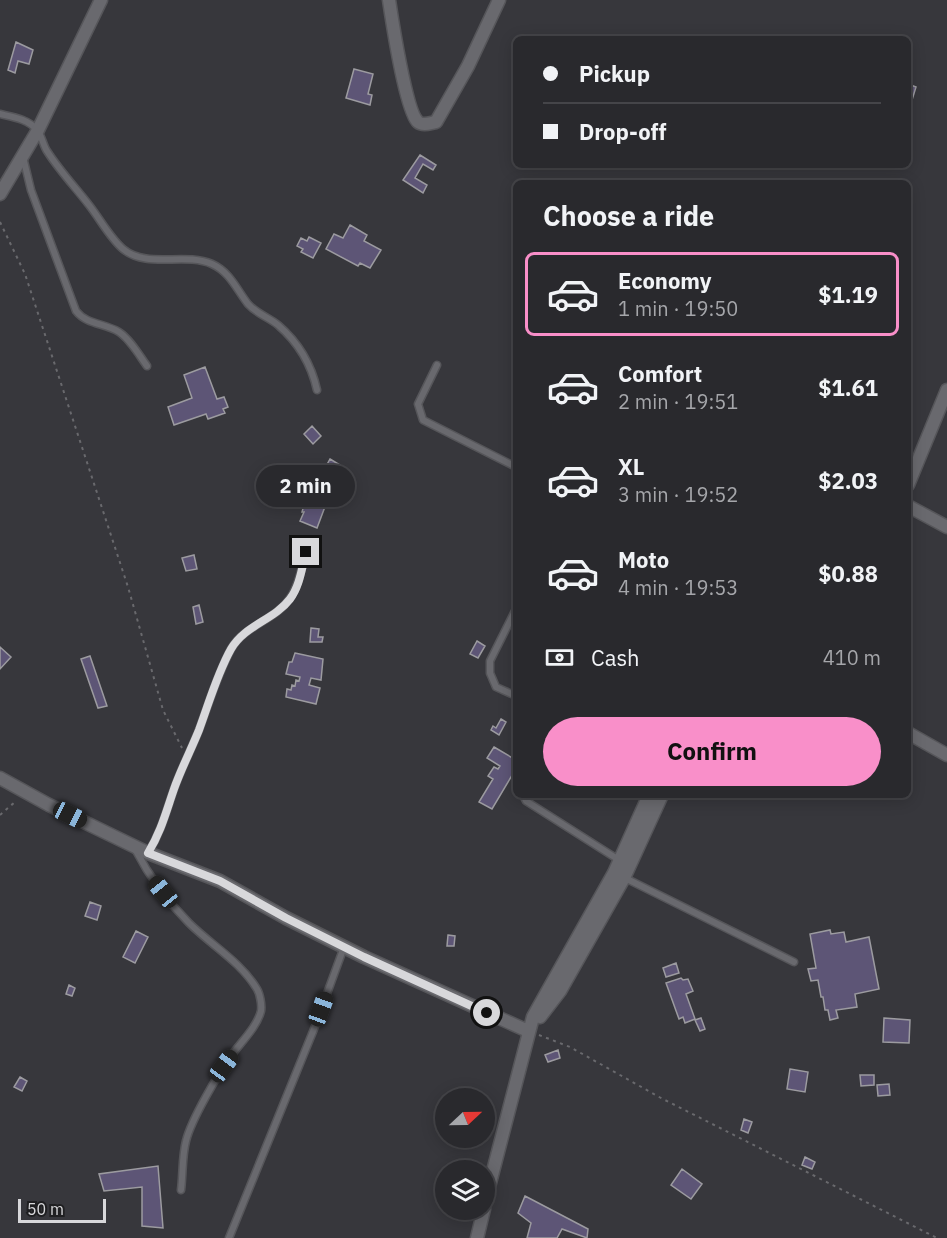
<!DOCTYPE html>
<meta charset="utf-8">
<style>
body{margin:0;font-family:"IBM Plex Sans",sans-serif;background:#353539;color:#f1f3f6;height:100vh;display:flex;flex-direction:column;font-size:22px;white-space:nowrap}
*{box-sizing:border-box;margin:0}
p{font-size:20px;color:#a5a6aa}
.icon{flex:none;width:33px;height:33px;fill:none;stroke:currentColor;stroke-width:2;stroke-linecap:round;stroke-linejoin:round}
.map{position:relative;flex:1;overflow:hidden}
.drawer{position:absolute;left:513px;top:180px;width:398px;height:618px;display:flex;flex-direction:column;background:#29292d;border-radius:9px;box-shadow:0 3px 15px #0003,0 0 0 2px #454549}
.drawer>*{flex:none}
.banner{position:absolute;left:513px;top:36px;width:398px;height:132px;border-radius:9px;box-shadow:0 3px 15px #0003,0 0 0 2px #454549;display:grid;align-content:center;height:132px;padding:0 30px;background:#29292d}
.needle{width:39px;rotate:68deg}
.fabs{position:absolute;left:435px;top:1088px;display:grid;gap:12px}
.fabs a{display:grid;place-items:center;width:60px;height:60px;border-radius:50%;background:#29292d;box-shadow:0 3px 15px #0003,0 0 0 2px #454549;font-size:30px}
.scale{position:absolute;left:18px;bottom:15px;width:88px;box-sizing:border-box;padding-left:6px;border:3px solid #d8d8db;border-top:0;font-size:16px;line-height:21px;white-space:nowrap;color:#d8d8db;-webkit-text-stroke:4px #1f1f21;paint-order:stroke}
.end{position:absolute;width:27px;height:27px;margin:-14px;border:8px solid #d8d8db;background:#111;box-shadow:0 0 0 3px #111}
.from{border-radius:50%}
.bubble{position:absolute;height:42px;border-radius:21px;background:#29292d;box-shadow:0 3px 15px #0003,0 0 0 2px #454549;font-size:20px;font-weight:700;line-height:42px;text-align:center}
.car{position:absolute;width:18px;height:36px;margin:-18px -9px;border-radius:8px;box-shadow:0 0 4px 2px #0007;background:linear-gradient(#222 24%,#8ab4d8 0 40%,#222 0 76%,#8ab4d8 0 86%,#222 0)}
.banner b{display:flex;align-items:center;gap:21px;height:57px;font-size:22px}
.banner b+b{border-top:2px solid #454549}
.banner i{width:15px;height:15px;background:#f1f3f6}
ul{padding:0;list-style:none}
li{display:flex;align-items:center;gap:18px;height:84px;margin:0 12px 9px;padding:0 18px;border:3px solid transparent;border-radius:9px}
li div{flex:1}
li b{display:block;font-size:22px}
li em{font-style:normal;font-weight:700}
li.current{border-color:#f98fc9}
li>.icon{width:54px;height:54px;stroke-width:1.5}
h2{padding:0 30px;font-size:27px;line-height:72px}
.pay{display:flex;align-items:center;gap:15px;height:66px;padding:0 30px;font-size:22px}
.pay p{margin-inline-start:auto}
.primary-button{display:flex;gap:12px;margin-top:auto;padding:12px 30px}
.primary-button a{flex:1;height:69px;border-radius:36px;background:#f98fc9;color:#111;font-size:24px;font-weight:700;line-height:69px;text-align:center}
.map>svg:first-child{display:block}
.building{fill:#5d5576;stroke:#9c9ba0;stroke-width:1.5}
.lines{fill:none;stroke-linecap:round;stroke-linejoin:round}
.lane-casing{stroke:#56565a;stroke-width:9}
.street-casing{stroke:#56565a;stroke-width:15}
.path{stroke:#69696d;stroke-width:2;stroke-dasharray:3 4.5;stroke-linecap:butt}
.lane{stroke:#69696e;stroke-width:6}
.street{stroke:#69696e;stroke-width:12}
.route{stroke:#d8d8db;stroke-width:8}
</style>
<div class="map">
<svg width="947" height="1238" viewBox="0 0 947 1238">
<rect width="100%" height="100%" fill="#37373c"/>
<path class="building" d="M16 42 33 50 29 64 18 61 15 73 8 70Z
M354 69 373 74 368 94 372 95 370 105 346 98Z
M908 84 916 87 908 113Z
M420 155 436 165 433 170 423 164 415 178 427 185 423 193 403 180Z
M350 225 367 235 364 241 381 250 370 268 360 263 358 266 326 249 334 234 343 238Z
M309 237 321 243 313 258 301 252 303 249 297 246 301 238 307 241Z
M205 367 217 399 224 397 228 407 223 409 225 413 208 419 206 414 174 425 168 407 192 398 184 375Z
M312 426 321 436 313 444 304 434Z
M330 459 340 465 333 477 323 472Z
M315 482 325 486 324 489 330 492 328 496 337 499 334 507 326 504 317 528 300 521 304 512H302L304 505 302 504 304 497 308 498 309 495 307 494 310 486 313 487Z
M194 555 197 569 186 571 182 558Z
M199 605 203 622 196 624 193 607Z
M311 628 319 629 318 637H323L322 642H310Z
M477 641 485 646 478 658 470 654Z
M0 647 11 657 0 669Z
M295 653 323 659 321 680 311 678 309 685 320 688 316 704 286 697 287 689 291 690 292 685 295 686 296 680 299 681 300 677 286 674 289 662H292Z
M90 656 107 706 98 708 81 659Z
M501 719 506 722 499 735 491 730 493 726 496 728Z
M494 747 516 760V774L514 772 492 809 479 802 493 779 488 776 494 767 498 769 500 766 487 758Z
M90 902 101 906 97 920 85 916Z
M830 930 831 934 844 932 846 942 869 937 879 989 855 994 857 1007 836 1010 838 1018 830 1020 828 1010H825L823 997H821L818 980 811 981 808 969 816 968 810 934Z
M136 931 148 937 135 963 123 957Z
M448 935 455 936 454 946H447Z
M676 963 679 973 666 977 663 968Z
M681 978 683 980 688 979 693 991 686 994 695 1019 685 1023 683 1017 679 1019 666 983Z
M69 985 75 988 72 996 66 994Z
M701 1018 705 1029 700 1031 695 1020Z
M884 1018 910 1020 909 1043 883 1042Z
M558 1050 560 1058 548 1062 545 1055Z
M790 1069 808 1072 805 1092 787 1089Z
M860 1075H874V1085L861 1086Z
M20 1077 27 1081 22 1091 14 1087Z
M889 1084 890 1095 878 1096 877 1085Z
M744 1119 752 1122 748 1133 741 1130Z
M805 1157 815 1162 812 1169 802 1165Z
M158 1166 163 1228 142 1226V1187L104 1191 99 1174Z
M682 1169 702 1184 691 1199 671 1185Z
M525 1196 588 1229 587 1238 562 1229 557 1238H527L531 1223 518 1213Z"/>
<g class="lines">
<g class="lane-casing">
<path id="lane" d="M0 114C13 117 28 119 37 130 42 136 43 145 47 151 59 170 75 187 89 205 100 219 110 238 123 249 147 269 184 252 212 264 230 272 237 290 248 304 257 314 268 317 278 325 299 343 311 363 317 390
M23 157 31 190 76 311C87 325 105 323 119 332 130 339 139 355 147 366
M437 365 418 404 423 420 516 467
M516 609 490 661V673L496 687 516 696
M523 795 526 801 619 860
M135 849C149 876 168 902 189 923 211 945 240 961 257 989 260 994 262 1005 261 1011 257 1027 241 1042 231 1056 218 1074 191 1120 186 1141 182 1156 183 1174 181 1190
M148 853C161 832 166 812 174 789 181 769 191 750 199 730 209 703 217 675 231 649 245 624 278 620 292 595 300 582 302 566 306 552
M623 877 794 962
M229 1238 314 1029 344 947"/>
</g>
<g class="street-casing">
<path id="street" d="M389 0C392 20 406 112 418 122 423 126 430 123 436 122L468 66 499 0
M0 194 38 130 101 0
M908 485 947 390
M908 506 947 527
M908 733 947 755
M0 778 49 805 148 853 220 881 286 918 364 957 528 1031
M540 1017 560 991 624 878 662 795
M484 1206 533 1017 614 873 649 795
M477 1238 484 1209"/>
</g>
<path class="path" d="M0 222 25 274 128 587 163 710 182 748
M0 815 16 801
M539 1035 570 1047 661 1098 937 1238"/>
<use href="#lane" class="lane"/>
<use href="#street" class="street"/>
</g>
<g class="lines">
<path class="route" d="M306 552C302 567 300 586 290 599 274 620 245 625 231 649 217 674 209 703 199 730 191 750 181 769 174 789 166 812 161 832 148 853L220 881 286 918 364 957 487 1013"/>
</g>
</svg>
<div class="fabs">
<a><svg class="needle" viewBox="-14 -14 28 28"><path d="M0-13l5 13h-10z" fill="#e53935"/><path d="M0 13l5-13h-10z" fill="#a5a6aa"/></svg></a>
<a><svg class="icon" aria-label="layers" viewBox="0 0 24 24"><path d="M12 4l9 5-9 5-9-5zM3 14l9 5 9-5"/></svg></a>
</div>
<div class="scale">50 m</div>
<i class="end from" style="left:487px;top:1013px"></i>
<i class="end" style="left:306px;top:552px"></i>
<div class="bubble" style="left:256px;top:465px;width:99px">2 min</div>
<i class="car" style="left:70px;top:815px;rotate:116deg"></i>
<i class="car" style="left:163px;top:892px;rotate:321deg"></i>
<i class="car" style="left:321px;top:1009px;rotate:20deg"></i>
<i class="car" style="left:224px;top:1066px;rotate:36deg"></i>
<div class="banner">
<b><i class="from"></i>Pickup</b>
<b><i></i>Drop-off</b>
</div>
<section class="drawer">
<h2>Choose a ride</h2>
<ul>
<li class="current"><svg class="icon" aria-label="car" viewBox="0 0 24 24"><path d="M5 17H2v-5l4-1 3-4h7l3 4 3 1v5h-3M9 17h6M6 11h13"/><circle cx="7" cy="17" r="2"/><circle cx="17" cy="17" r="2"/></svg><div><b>Economy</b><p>1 min · 19:50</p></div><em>$1.19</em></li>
<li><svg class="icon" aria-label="car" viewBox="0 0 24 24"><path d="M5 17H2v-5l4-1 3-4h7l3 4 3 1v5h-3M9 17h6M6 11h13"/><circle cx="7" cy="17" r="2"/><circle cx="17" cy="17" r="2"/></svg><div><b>Comfort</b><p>2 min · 19:51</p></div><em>$1.61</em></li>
<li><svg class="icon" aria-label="car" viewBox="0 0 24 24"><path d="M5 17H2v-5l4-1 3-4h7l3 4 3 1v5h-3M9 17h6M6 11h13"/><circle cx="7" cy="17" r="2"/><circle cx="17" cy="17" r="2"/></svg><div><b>XL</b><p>3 min · 19:52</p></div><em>$2.03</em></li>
<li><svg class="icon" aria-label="car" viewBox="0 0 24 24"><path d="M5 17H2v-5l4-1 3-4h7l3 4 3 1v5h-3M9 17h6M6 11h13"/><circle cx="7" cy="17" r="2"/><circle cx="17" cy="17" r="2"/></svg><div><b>Moto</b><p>4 min · 19:53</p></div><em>$0.88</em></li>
</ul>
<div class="pay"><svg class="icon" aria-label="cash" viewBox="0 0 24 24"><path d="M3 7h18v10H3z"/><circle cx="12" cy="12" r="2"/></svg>Cash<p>410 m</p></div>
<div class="primary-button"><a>Confirm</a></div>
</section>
</div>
